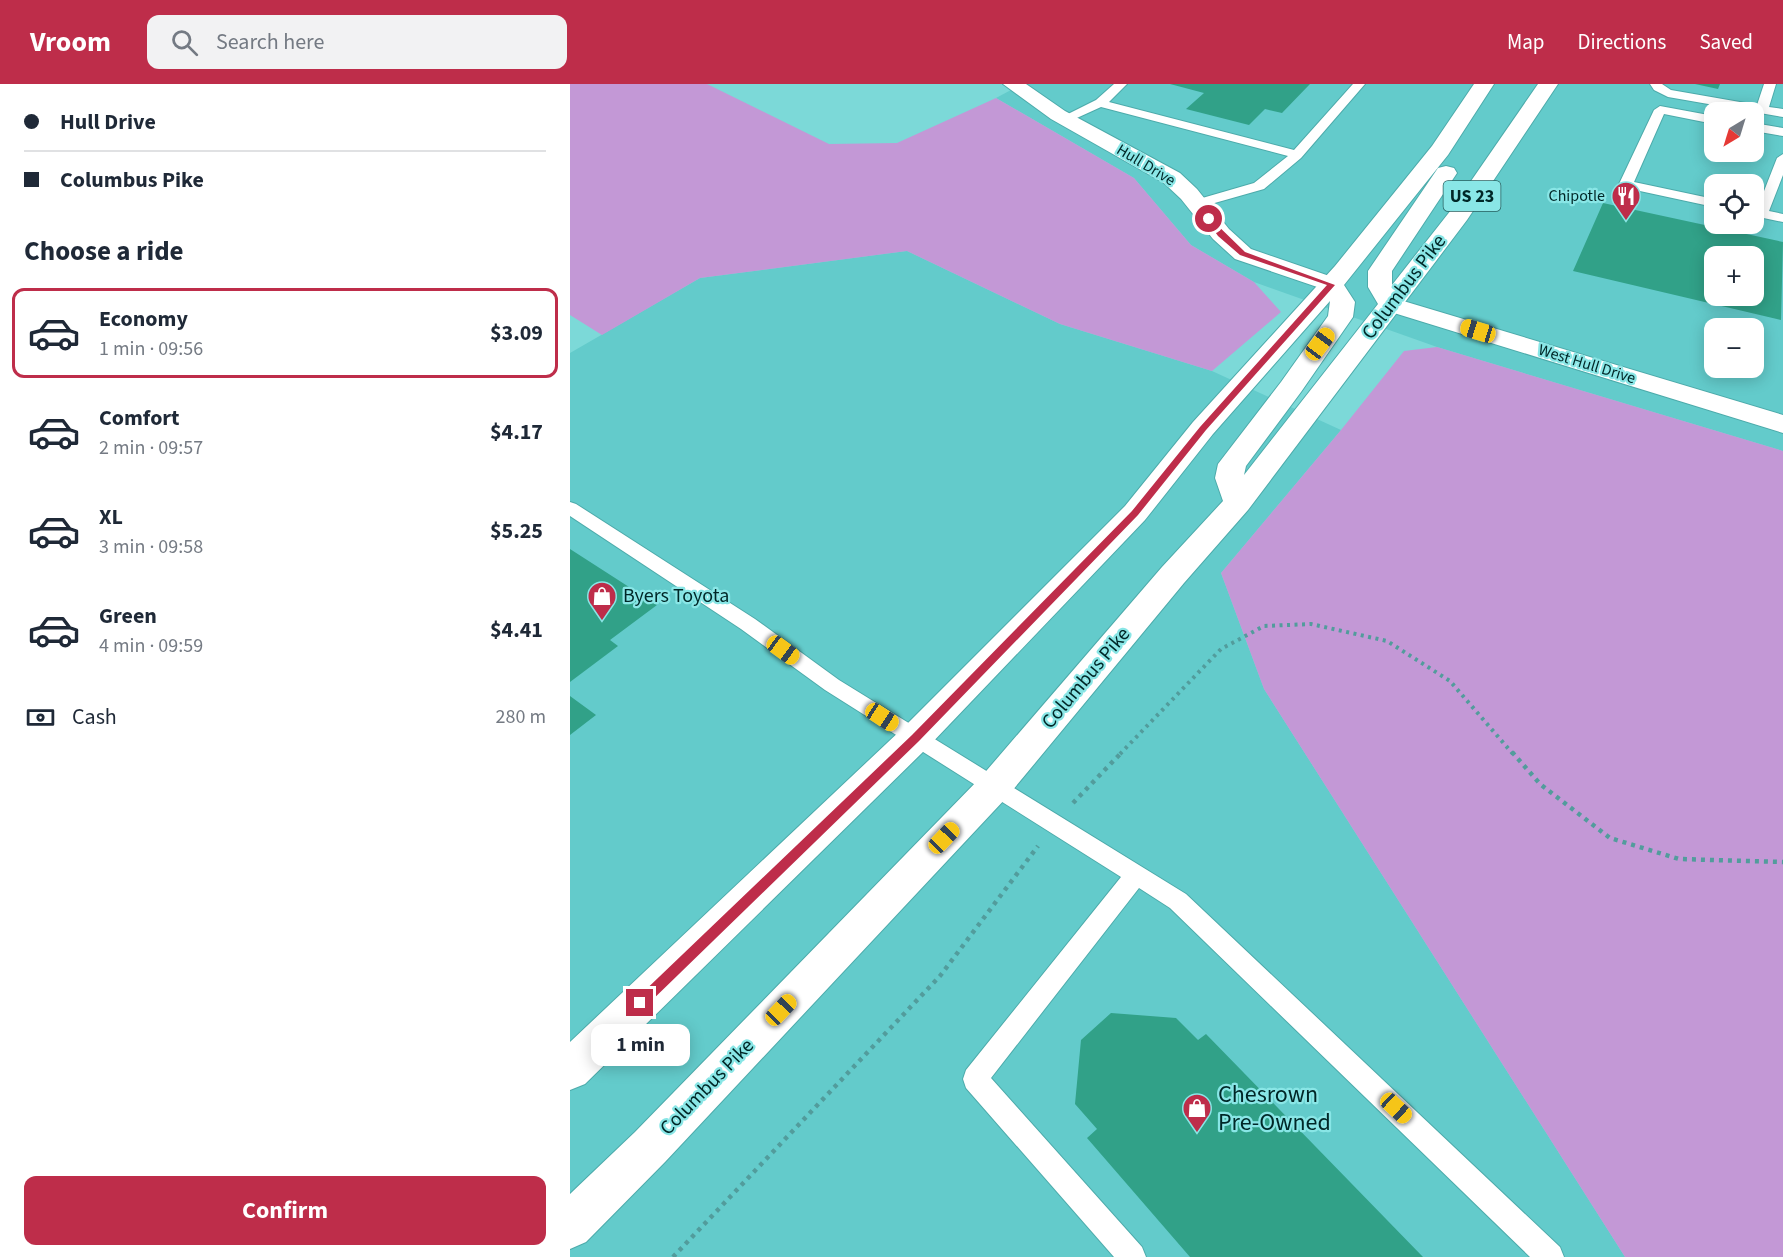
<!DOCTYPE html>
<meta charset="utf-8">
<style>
body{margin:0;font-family:"Source Sans 3",sans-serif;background:#f2f2f3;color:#1f2937;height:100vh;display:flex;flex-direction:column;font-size:22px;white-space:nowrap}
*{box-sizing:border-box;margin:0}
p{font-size:20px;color:#747a83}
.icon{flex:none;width:33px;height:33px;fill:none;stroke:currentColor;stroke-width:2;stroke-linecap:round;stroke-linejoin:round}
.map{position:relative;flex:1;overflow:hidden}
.details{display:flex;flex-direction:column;background:#fff;width:570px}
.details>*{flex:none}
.top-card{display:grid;align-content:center;height:132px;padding:0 24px;background:#fff}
.needle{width:39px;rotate:218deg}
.controls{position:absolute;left:1134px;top:18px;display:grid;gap:12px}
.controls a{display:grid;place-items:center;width:60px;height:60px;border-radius:12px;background:#fff;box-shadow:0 3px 15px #0003;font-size:30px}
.end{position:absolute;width:27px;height:27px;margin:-14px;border:8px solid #be2d4a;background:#fff;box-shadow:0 0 0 3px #fff}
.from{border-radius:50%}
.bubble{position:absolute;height:42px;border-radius:12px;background:#fff;box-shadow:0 3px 15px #0003;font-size:20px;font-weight:700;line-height:42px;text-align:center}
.car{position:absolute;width:18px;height:36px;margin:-18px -9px;border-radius:8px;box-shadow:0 0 4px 2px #0007;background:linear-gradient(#f5c518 24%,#345 0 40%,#f5c518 0 76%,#345 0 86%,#f5c518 0)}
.top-card b{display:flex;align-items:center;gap:21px;height:57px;font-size:22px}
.top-card b+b{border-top:2px solid #e0e1e3}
.top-card i{width:15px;height:15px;background:#1f2937}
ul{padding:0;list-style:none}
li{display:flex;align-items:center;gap:18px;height:90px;margin:0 12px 9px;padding:0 12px;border:3px solid transparent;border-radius:12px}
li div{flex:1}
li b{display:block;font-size:22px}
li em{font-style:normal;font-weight:700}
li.on{border-color:#be2d4a}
li>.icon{width:54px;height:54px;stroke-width:1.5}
h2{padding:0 24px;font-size:27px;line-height:72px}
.pay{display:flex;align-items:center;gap:15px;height:66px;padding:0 24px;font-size:22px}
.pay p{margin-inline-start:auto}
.cta{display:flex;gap:12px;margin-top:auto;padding:12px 24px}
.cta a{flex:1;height:69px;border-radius:12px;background:#be2d4a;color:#fff;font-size:24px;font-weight:700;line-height:69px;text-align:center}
header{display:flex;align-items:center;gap:36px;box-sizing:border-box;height:84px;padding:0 30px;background:#be2d4a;color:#fff}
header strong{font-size:28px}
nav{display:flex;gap:33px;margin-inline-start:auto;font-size:21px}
.search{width:420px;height:54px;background:#f2f2f3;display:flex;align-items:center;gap:15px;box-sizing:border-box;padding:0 21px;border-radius:12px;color:#747a83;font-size:22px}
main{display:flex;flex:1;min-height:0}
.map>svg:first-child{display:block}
.built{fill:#63cbcb;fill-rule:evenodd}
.green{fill:#c398d6}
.building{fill:#31a188;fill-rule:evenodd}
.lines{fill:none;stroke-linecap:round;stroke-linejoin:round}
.lane-casing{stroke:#4dabab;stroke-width:2}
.street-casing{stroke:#4dabab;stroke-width:2}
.highway-casing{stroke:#4dabab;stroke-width:2}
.path-far1{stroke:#529c9c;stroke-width:4;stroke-dasharray:3 4.5;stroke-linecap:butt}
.path{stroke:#529c9c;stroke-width:4.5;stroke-dasharray:4 5;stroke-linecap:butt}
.lane{fill:#fff;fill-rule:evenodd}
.street{fill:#fff;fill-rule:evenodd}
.highway{fill:#fff;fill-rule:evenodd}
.route{fill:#be2d4a}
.labels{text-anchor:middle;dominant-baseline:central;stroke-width:4.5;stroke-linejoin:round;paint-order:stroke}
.far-street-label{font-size:16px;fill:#002727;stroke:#89e6e6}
.far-poi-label{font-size:16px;fill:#002727;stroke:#89e6e6;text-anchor:end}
.shield{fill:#89e6e6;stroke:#296060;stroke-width:1.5}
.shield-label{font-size:18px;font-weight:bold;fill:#002727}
.street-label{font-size:20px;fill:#002727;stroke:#89e6e6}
.poi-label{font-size:20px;fill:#002727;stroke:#89e6e6;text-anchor:start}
.near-poi-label{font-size:24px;fill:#002727;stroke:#89e6e6;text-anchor:start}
</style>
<header>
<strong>Vroom</strong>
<div class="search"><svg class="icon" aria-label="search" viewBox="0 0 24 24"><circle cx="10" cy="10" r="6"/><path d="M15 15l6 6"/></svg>Search here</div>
<nav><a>Map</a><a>Directions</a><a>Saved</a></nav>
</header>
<main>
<section class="details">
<div class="top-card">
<b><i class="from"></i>Hull Drive</b>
<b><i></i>Columbus Pike</b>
</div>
<h2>Choose a ride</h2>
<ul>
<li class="on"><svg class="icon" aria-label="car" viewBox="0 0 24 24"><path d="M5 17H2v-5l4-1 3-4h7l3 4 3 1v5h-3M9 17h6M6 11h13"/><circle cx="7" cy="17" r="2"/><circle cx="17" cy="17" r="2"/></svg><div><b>Economy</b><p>1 min · 09:56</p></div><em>$3.09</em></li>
<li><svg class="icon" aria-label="car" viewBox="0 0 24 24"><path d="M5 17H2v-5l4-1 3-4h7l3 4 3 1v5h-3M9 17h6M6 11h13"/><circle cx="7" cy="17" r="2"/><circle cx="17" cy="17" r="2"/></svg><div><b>Comfort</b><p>2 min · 09:57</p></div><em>$4.17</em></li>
<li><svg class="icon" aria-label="car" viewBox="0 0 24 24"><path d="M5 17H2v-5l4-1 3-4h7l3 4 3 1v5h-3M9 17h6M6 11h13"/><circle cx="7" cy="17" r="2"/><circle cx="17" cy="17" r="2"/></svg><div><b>XL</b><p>3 min · 09:58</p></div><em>$5.25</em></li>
<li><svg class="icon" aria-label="car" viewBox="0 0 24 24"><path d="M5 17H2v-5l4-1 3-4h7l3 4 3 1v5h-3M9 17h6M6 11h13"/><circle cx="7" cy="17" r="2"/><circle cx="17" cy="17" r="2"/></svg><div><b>Green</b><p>4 min · 09:59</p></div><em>$4.41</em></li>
</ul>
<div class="pay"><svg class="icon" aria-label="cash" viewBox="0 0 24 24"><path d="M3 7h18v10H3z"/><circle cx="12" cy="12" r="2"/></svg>Cash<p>280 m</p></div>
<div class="cta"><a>Confirm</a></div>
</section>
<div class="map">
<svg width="1213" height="1173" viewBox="0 0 1213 1173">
<rect width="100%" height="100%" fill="#7cd9d8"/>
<path class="built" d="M452 0H1213V367L867 263 684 198 621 161 564 94 426 14ZM1144 28H1184V68H1144ZM1144 100H1184V140H1144ZM1144 172H1184V212H1144ZM1144 244H1184V284H1144Z
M337 167 490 240 642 287 771 346 651 489 694 605 1055 1173H0V269L130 194Z"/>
<path class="green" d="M0 0H137L259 60 327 59 426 14 564 94 621 161 684 198 711 228 642 287 490 240 337 167 130 194 32 251 0 231Z
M867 263 1213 367V1173H1055L694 605 651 489 771 346 834 267Z"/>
<path class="building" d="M600 0H740L712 29 695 25 679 41 616 25 634 9Z
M1125 0H1150L1148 5Z
M1033 119 1213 158 1211 236 1003 187ZM1144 172H1184V212H1144Z
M0 465 87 521 40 556 48 562 0 598Z
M0 612 26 631 0 651Z
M541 929 606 934 628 956 636 950 853 1173H620L517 1054 527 1045 505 1020 511 956Z"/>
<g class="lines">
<g class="lane-casing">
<path id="lane" d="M544 0H557L539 18 724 66 783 0H795L731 74 694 105 627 124 620 120 622 117 684 99 718 72 531 23 498 38H490L488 35 526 16Z
M1080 0H1092L1101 6 1187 21 1194 0H1206L1199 23 1213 25V33L1098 13 1084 6Z
M1090 22 1144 32V40L1094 30 1064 98 1144 115V123L1056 104 1049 100 1084 26Z
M1184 39 1213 44V52L1184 47Z
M1213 70V91L1199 127 1213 130V138L1184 132V124L1187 125 1207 74Z
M0 418 6 420 185 535 269 596 616 810 990 1163 994 1173H960L600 824 569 804 421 994 572 1163 576 1173H544L396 1004 393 995 396 986 551 793 255 606 171 545 0 432Z"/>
</g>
<g class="street-casing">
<path id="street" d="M433 0H456L495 27 610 89 627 105 659 145 681 165 771 196 774 201 771 206 762 208 665 175 643 155 611 115 594 99 481 35Z
M820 213 1213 331V349L811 225 808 220 811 215Z"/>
</g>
<g class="highway-casing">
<path id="highway" d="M904 0H924L878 71 774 201 785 218 783 233 731 308 676 382 674 391 808 220 798 203V187L868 84 876 82 884 84 887 89 822 187V201L881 126 968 0H988L897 136 678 426 614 499 437 713 95 1078 16 1158 0 1165V1110L65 1048 411 693 592 483 653 417 645 394 648 380 711 298 758 232 760 217 643 350 575 436 357 664 15 1000 0 1006V958L333 644 555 422 623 338 765 182 862 62Z"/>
</g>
<path class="path-far1" d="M550 670 651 565 694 542 741 540 817 557 880 597 943 670"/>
<path class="path" d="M942 668 970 700 1040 754 1109 775 1213 778
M503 719 552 668
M103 1173 370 892 468 762"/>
<use href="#lane" class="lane"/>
<use href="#street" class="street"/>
<use href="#highway" class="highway"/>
</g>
<path class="route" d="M639 133 675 168 765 201 636 346 568 431 349 657 75 923H66V915L342 651 562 427 630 343 757 201 670 171 648 152 636 135Z"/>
<defs>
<g id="restaurant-pin" transform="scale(1.5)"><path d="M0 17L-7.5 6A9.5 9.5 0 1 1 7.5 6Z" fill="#be2d4a" stroke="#89e6e6"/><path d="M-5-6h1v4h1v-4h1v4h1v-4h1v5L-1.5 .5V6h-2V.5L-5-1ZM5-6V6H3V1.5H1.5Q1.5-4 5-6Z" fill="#fff"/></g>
<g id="shop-pin" transform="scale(1.5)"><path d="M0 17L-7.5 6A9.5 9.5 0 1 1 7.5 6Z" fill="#be2d4a" stroke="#89e6e6"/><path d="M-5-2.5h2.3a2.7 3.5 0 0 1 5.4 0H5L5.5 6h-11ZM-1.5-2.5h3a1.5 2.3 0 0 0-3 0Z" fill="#fff"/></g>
</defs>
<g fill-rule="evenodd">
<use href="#restaurant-pin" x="1056" y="112"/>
<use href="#shop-pin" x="32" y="512"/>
<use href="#shop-pin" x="627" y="1024"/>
</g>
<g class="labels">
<g class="far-street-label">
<text transform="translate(576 81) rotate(31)">Hull Drive</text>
<text transform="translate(1017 280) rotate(17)">West Hull Drive</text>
</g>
<g class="far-poi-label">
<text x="1035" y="112">Chipotle</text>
</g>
<rect class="shield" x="873.5" y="97" width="57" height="30" rx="4.5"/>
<g class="shield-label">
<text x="902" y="112">US 23</text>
</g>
<g class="street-label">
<text transform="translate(834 203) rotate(-53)">Columbus Pike</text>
<text transform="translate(516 594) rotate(-50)">Columbus Pike</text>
<text transform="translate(137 1003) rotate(-46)">Columbus Pike</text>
</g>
<g class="poi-label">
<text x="53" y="512">Byers Toyota</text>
</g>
<g class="near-poi-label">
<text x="648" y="1010">Chesrown<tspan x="648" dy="28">Pre-Owned</tspan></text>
</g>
</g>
</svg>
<div class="controls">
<a><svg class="needle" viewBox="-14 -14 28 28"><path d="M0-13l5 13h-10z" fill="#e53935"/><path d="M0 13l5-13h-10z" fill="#747a83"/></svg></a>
<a><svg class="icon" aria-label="locate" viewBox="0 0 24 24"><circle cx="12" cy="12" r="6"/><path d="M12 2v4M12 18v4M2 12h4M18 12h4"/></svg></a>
<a>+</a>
<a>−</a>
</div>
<i class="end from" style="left:639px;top:135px"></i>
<i class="end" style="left:70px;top:919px"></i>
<div class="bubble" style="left:21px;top:940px;width:99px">1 min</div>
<i class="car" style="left:908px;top:247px;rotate:287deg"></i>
<i class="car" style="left:750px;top:260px;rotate:37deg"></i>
<i class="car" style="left:213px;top:566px;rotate:126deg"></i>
<i class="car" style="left:312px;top:633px;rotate:123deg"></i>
<i class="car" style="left:374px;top:754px;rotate:44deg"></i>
<i class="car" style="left:211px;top:926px;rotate:44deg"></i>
<i class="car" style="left:826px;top:1024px;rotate:133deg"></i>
</div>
</main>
